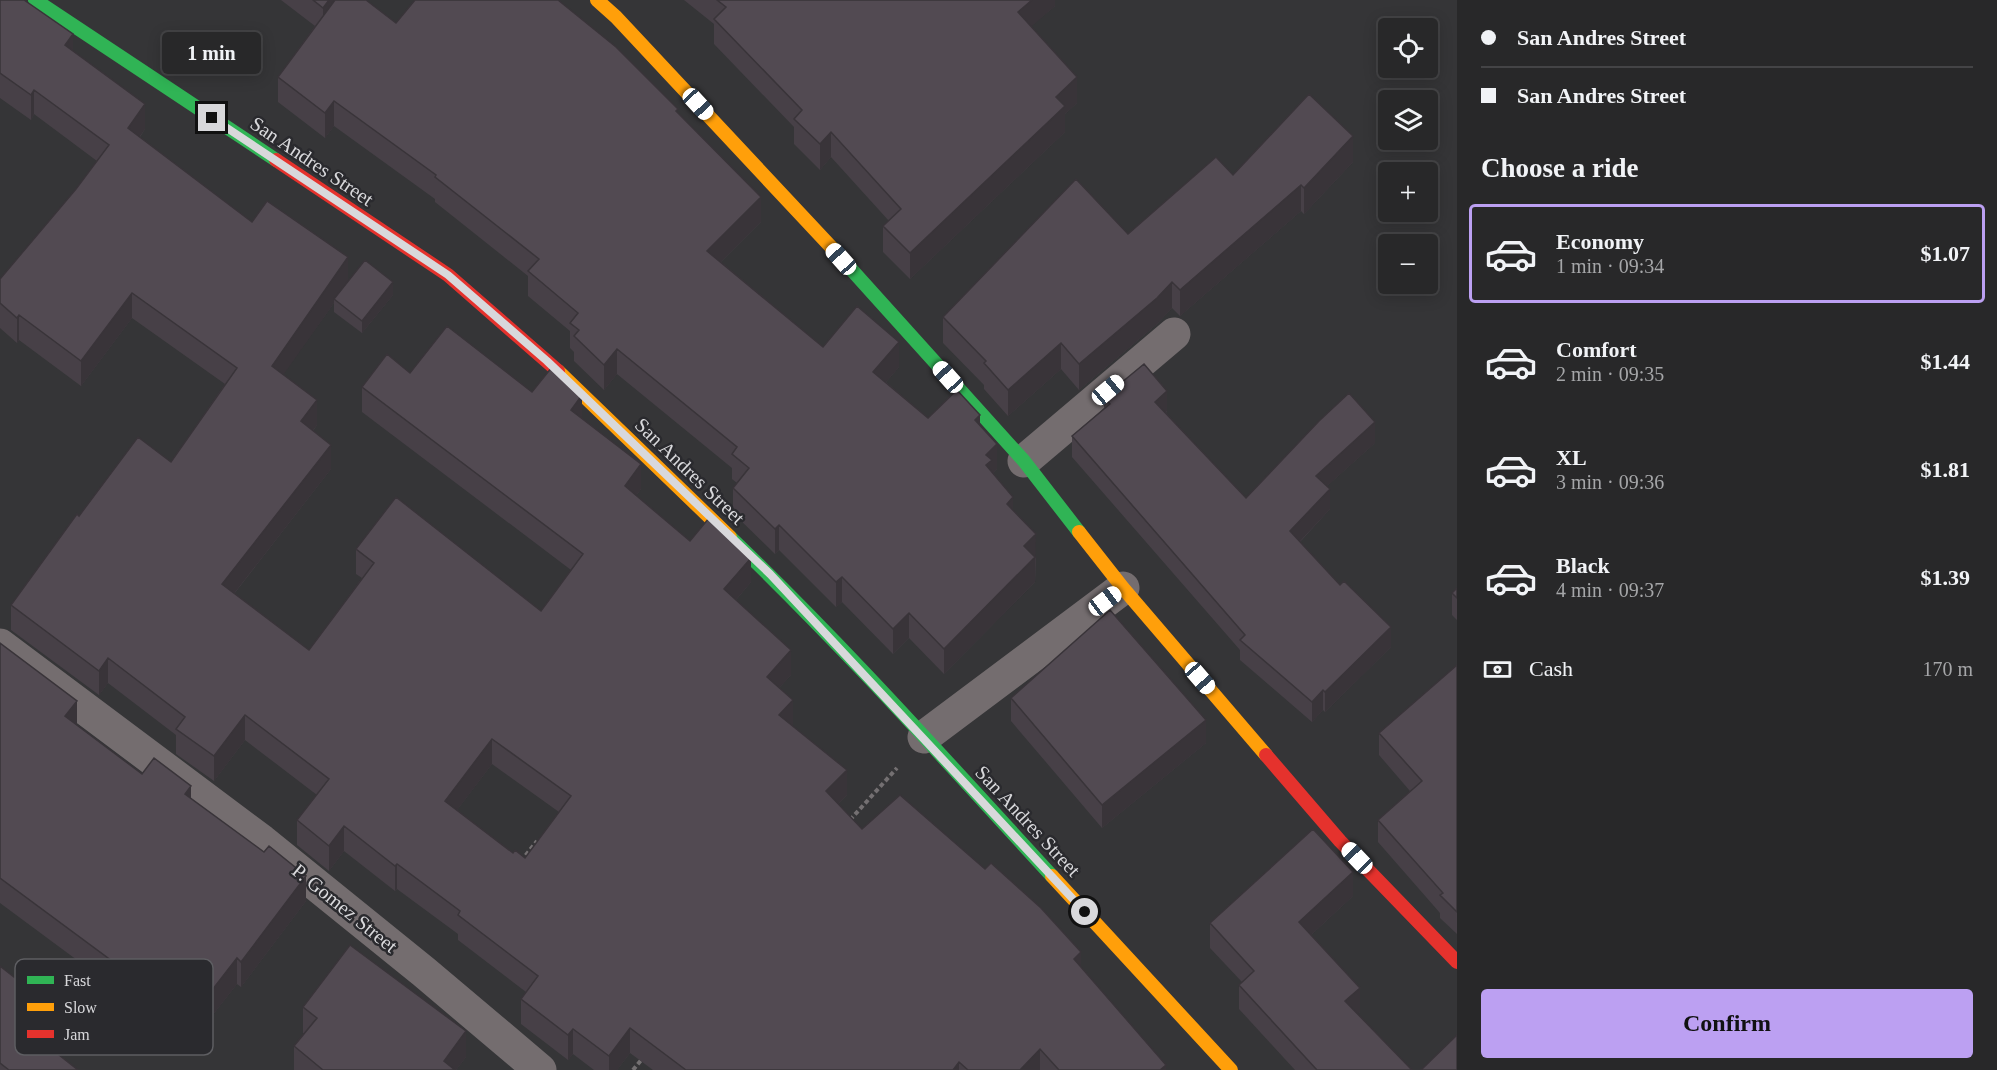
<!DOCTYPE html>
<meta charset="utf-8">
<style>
body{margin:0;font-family:Georgia,serif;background:#303031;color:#f1f3f6;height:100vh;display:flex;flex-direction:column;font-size:22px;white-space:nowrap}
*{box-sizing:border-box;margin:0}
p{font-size:20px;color:#a5a6a8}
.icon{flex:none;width:33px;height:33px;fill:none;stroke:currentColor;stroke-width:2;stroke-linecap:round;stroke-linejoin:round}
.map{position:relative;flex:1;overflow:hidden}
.details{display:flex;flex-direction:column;background:#282829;width:540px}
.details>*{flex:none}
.top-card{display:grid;align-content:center;height:132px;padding:0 24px;background:#282829}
.fabs{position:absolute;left:1378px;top:18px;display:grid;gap:12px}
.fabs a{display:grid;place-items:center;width:60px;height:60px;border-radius:6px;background:#282829;box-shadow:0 3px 15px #0003,0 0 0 2px #444446;font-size:30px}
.end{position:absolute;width:27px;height:27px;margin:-14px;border:8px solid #d8d8db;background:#111;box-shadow:0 0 0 3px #111}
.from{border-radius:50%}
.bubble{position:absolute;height:42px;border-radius:6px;background:#282829;box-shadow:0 3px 15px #0003,0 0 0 2px #444446;font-size:20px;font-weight:700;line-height:42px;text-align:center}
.car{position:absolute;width:18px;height:36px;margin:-18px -9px;border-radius:8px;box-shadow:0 0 4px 2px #0007;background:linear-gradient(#fff 24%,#345 0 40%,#fff 0 76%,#345 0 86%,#fff 0)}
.top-card b{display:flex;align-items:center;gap:21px;height:57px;font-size:22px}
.top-card b+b{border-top:2px solid #444446}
.top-card i{width:15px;height:15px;background:#f1f3f6}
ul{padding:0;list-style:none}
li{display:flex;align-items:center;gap:18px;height:99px;margin:0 12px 9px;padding:0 12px;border:3px solid transparent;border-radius:6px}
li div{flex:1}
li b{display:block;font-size:22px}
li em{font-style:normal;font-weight:700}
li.selected{border-color:#bca0f2}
li>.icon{width:54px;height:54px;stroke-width:1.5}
h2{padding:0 24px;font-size:27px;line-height:72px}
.pay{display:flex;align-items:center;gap:15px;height:66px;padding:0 24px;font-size:22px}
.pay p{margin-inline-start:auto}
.button{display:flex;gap:12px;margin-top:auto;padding:12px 24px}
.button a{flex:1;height:69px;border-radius:6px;background:#bca0f2;color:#111;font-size:24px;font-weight:700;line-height:69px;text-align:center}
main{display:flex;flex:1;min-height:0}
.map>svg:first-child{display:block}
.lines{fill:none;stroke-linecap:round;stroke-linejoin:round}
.path{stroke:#747072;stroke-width:4;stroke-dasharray:4.5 3;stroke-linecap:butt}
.street{stroke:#746d6f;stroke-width:33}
.fast{stroke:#30b455;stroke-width:14}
.slow{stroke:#ff9f0a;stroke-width:14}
.jam{stroke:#e5322d;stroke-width:14}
.wall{fill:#474047;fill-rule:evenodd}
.shaded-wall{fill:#393439}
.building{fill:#524a52;stroke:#393439;stroke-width:1.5;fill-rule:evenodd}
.route{stroke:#d8d8db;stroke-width:8}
.labels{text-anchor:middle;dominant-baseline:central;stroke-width:5;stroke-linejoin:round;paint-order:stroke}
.street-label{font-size:20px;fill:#d8d8db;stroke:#2a2a2e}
.key{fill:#2a2a2e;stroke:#5e5e62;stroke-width:1.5}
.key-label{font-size:16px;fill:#d8d8db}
</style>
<main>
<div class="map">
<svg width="1457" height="1070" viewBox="0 0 1457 1070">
<rect width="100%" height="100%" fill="#353537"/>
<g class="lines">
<path class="path" d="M850 820 897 768
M521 861 537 841
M633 1070 642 1059"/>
<path class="street" d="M1024 461 1174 334
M0 645 262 841 424 972 540 1070
M924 737 1123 588"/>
<path class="fast" d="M35 0 276 160
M832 248 1024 461 1079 532
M730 537C843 645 947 762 1052 876"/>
<path class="slow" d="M597 0 616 17 832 248
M558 371 730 537
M1079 532 1123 588 1266 755
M1052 876 1231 1070"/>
<path class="jam" d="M276 160 448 275 558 371
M1266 755 1340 841 1457 962"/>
</g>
<path class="wall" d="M0 0 73 51 145 129 140 137 252 222 348 281 393 295 362 333 334 312V303L283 374 317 425 313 431 331 469 234 594 309 650 362 578 356 574V549L541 611 571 570 362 412V387L410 373 532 392 582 418 641 489 636 496 690 541 751 582 736 600 791 675 779 688 792 725 847 795 838 804 862 829 1081 968 1166 1070H653L630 1053 617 1070H594L573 1054 568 1060 521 1024V999L526 992 458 940V934L397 889 395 891 344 851 329 871 297 845V820L317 795 245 740 214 781 176 754V735L108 683 99 695 11 630V605L79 516 171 462 225 384 132 318 81 386 19 340 17 343 0 328V279L76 189 97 161 34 114 31 120 0 98ZM492 764 559 812 525 858 513 853 457 810Z
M281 0H366L396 23 678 113 761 222 721 262 823 347 899 367 886 382 928 418 980 426 997 469 993 473 1013 510 1036 559 1035 582 944 674 909 638 893 654 842 602 836 607 779 550 775 554 733 513V488L737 483 732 479V468L617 374 604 390 574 361V352L570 348V331L528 296V276L435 202V199L334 126 325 138 278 102V77L315 26Z
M684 0H1055V6L1031 26 1077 103 1065 114V132L910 279 883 252V226L889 221 831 157 820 170 794 144V127L714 44V24Z
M1353 162 1304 214 1301 211 1180 316 1172 308 1157 324 1079 390 1061 369 1008 416 984 389V385L943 343V317L1128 234 1233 175Z
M1104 397 1167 411 1166 413 1246 498 1375 443 1327 486 1330 509 1300 542 1391 647 1325 712 1323 710 1312 722 1240 660V650L1072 457V436L1104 408Z
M1457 588V620L1452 615V593Z
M0 643 77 725 142 774 191 798 306 901 241 987 237 984 185 1050 135 1012V1003L0 903Z
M1457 665V934L1440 918V913L1378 842V820L1410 791 1379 755V733Z
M1011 698 1206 743 1102 828 1011 721Z
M1353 896 1311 935 1360 1012 1357 1014 1412 1070H1295L1239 1009V985L1242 982 1210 948V923Z
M0 966 56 1031 46 1044 78 1070H0Z
M303 1007 466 1057 456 1070H294V1046L304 1033H303Z"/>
<path class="shaded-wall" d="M329 0H347L323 32V8Z
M1032 0H1055V6L1018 38V12Z
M73 34V59L65 45Z
M1077 77V103L1065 114V132L910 279V253L1056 97Z
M34 90V114L31 120V95Z
M334 101V126L325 138V113Z
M145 104V129L128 153V128Z
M831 132V157L820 170V144Z
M1353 136V162L1304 214V188Z
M1301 185V211L1180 316V290Z
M761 197V222L707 276V251Z
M348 257V282L334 299V303L272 391V366Z
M393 282V295L362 333V321Z
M1172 282V308L1157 324 1079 390V364Z
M132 293V318L81 386V361Z
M19 315V340L17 343V318Z
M899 342V367L873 397V372Z
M1061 343V369L1008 416V390Z
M617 349V374L604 390V365Z
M1167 391V411L1155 422V402Z
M582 395V420L571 410Z
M317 400V425L301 446V421Z
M980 415V440L975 420Z
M1375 422V443L1316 496V476Z
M997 444V469L992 474 986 490V455Z
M331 445V469L222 609V584Z
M641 464V489L625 511V486Z
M1330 489V509L1290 552V531Z
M1013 497V522L1007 504Z
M779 525V550L775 554V529Z
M1036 534 1035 582 944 674V649L1024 546Z
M751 558V582L724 614V589Z
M842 577V602L836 607V582Z
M909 613V638L893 654V629Z
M1391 627V647L1325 712V692Z
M791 650V675L767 701V677Z
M108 658V683L99 695V671Z
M1323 690V710L1312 722V702Z
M793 700V725L779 739V715Z
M77 701V726L65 716Z
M245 715V740L214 781V756Z
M1206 720V743L1102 828V805Z
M492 739V764L445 826V801Z
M847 770V795L826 816V791Z
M191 786V811L185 794Z
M344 826V851L329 871V846Z
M397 864V889L395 891V866Z
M1353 872V896L1299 946V922Z
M306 876V901L241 987V962Z
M1081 952V977L1074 959Z
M237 958V984L185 1050V1025Z
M1360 988V1012L1345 1025V1001Z
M56 1010V1031L35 1058V1036Z
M630 1028V1053L617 1070H609V1056Z
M573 1029V1054L568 1060V1035Z
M466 1031V1057L456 1070H444V1061Z
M1040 1049V1070H1020Z
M959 1062V1070H953Z
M1166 1065V1070H1160Z"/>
<path class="building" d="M0 0H24L73 34 65 45 145 104 128 128 252 222 267 201 348 257 272 366 317 400 301 421 331 445 222 584 309 650 374 563 356 549 396 497 541 611 583 554 362 387 387 354 410 373 447 326 532 392 552 367 582 395 571 410 641 464 625 486 690 541 709 518 751 558 724 589 791 650 767 677 793 700 779 715 847 770 826 791 862 829 900 795 985 869 991 863 1041 908 1081 952 1074 959 1166 1065 1160 1070H1059L1040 1049 1020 1070H968L959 1062 953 1070H686L630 1028 609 1056 573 1029 568 1035 521 999 538 976 458 915 460 911 397 864 395 866 344 826 329 846 297 820 329 779 245 715 214 756 176 729 185 717 108 658 99 671 11 605 77 514 79 516 138 437 171 462 237 368 132 293 81 361 19 315 17 318 0 303V279L76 189 109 145 34 90 31 95 0 73ZM492 739 571 796 525 858 515 850 513 853 445 801Z
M313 0H329L323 8Z
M335 0H366L396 23 415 0H558L616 47 678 109 676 111 761 197 707 251 823 347 857 306 899 342 873 372 928 418 957 390 980 415 975 420 997 444 986 455 992 460 986 465 1013 497 1007 504 1036 534 1024 546 1035 557 944 649 909 613 893 629 842 577 836 582 779 525 775 529 733 488 749 468 732 454 737 447 617 349 604 365 574 336 579 330 570 323 578 313 528 271 539 259 435 177 436 175 334 101 325 113 278 77Z
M717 0H1032L1018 12 1077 77 1056 97 1065 106 910 253 883 226 901 209 831 132 820 144 794 119 802 110 714 19 726 7Z
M1309 94 1353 136 1304 188 1301 185 1180 290 1172 282 1157 298 1079 364 1061 343 1008 390 984 363 986 361 943 317 1076 179 1128 234 1216 157 1233 175Z
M365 260 393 282 362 321 334 299Z
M1144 364 1167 391 1155 402 1246 498 1319 421 1349 393 1375 422 1316 476 1330 489 1290 531 1340 585 1344 581 1391 627 1325 692 1323 690 1312 702 1240 640 1245 635 1072 436 1110 404 1104 397Z
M1457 588V598L1452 593Z
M1110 610 1206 720 1102 805 1011 698Z
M0 643 77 701 65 716 142 774 154 758 191 786 185 794 264 852 269 846 306 876 241 962 237 958 185 1025 135 987 139 981 0 878Z
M1457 665V912L1440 895 1443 893 1378 820 1422 781 1379 733Z
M1313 829 1353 872 1299 922 1360 988 1345 1001 1412 1070H1317L1239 985 1254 971 1210 923Z
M350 945 466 1031 444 1061 455 1070H323L294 1046 317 1018 303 1007Z
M0 966 56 1010 35 1036 78 1070H9L0 1063Z
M1457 1035V1070H1421Z"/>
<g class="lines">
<path class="route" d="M212 118 448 275 547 361 770 574 1085 912"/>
</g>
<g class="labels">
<g class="street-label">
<text transform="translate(312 161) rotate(34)">San Andres Street</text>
<text transform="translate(690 471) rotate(44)">San Andres Street</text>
<text transform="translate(1028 821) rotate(47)">San Andres Street</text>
<text transform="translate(345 908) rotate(39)">P. Gomez Street</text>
</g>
</g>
<rect x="15" y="959" width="198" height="96" rx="9" class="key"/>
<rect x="27" y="976" width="27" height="8" fill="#30b455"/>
<rect x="27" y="1003" width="27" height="8" fill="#ff9f0a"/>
<rect x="27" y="1030" width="27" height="8" fill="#e5322d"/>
<g class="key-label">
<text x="64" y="986">Fast</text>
<text x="64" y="1013">Slow</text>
<text x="64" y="1040">Jam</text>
</g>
</svg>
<div class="fabs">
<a><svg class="icon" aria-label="locate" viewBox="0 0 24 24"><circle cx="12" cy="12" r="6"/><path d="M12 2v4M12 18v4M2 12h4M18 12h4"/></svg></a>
<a><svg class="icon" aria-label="layers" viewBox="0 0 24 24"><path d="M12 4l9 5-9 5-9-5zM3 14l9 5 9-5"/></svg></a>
<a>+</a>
<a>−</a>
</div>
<i class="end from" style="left:1085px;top:912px"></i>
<i class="end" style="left:212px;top:118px"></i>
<div class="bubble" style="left:162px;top:32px;width:99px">1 min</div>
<i class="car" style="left:698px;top:104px;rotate:137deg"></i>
<i class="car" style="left:841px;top:259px;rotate:318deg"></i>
<i class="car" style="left:948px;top:377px;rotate:318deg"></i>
<i class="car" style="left:1108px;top:390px;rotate:50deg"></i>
<i class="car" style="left:1105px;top:601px;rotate:53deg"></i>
<i class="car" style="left:1200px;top:678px;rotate:139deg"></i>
<i class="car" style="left:1357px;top:858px;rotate:316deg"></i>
</div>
<section class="details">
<div class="top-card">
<b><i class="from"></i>San Andres Street</b>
<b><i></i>San Andres Street</b>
</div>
<h2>Choose a ride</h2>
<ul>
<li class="selected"><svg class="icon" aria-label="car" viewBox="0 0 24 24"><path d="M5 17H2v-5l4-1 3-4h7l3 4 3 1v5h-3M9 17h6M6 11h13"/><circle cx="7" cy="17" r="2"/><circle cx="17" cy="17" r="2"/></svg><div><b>Economy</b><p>1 min · 09:34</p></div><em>$1.07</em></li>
<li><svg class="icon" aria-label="car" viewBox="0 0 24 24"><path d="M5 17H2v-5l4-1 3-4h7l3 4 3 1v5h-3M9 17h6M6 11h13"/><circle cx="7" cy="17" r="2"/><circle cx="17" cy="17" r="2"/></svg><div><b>Comfort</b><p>2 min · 09:35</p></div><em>$1.44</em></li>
<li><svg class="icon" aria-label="car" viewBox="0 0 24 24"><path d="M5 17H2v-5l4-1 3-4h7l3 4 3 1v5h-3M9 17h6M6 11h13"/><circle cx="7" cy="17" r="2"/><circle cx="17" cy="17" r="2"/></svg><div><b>XL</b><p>3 min · 09:36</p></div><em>$1.81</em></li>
<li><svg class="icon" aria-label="car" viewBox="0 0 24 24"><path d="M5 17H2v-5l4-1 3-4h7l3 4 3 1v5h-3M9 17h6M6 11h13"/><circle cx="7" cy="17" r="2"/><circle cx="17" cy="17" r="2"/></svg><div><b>Black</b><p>4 min · 09:37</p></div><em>$1.39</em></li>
</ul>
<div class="pay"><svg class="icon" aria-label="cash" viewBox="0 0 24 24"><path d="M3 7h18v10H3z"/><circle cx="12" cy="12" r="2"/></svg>Cash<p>170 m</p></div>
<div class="button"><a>Confirm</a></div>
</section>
</main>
